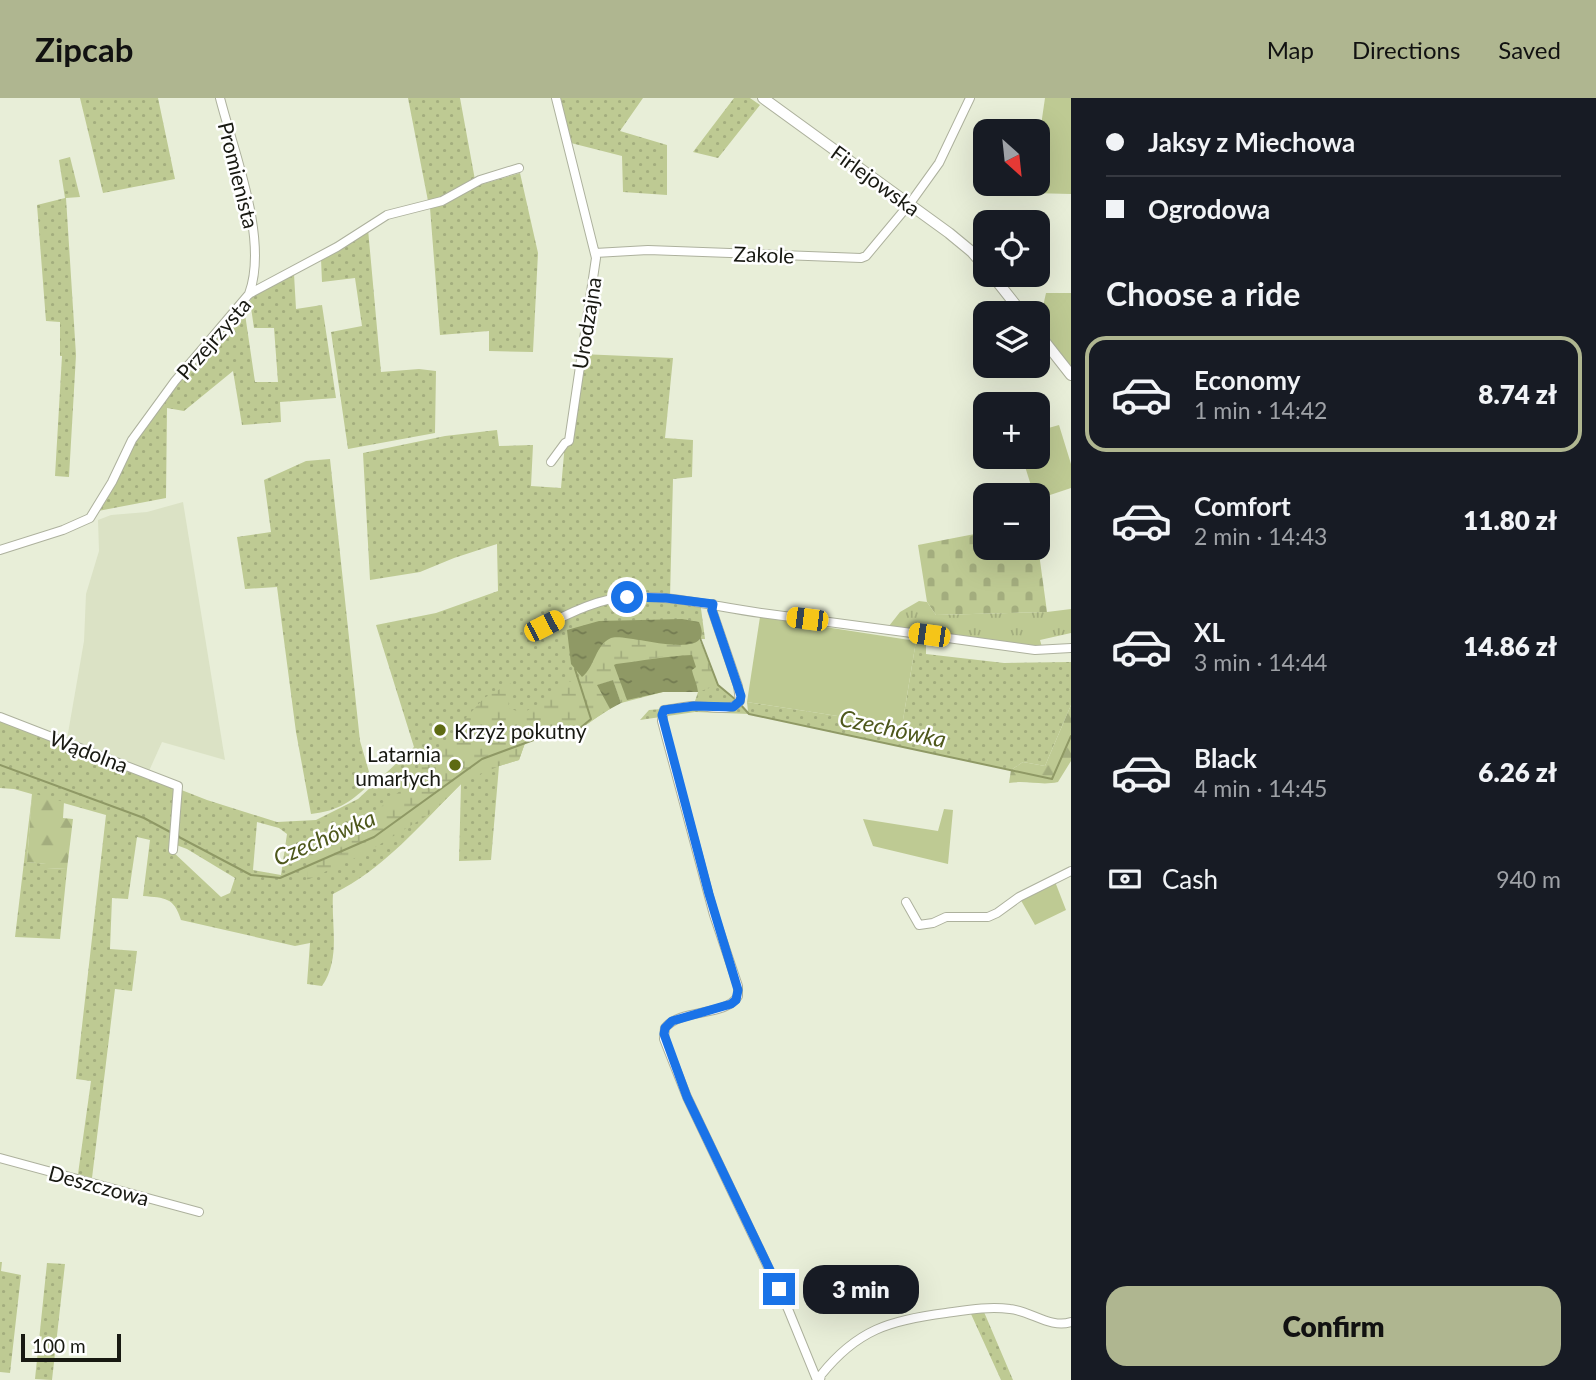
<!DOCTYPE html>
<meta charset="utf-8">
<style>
body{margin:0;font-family:Lato,sans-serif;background:#20242c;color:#f1f3f6;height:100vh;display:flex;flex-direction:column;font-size:26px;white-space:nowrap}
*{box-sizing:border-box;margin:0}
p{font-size:23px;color:#9ea1a6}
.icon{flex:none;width:38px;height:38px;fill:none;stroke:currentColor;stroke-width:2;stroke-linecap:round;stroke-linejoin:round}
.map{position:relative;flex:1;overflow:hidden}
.sheet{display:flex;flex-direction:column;background:#171b24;width:525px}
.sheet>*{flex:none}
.guide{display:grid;align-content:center;height:154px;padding:0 35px;background:#171b24}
.needle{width:46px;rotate:153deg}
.buttons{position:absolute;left:973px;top:21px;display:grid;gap:14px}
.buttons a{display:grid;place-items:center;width:77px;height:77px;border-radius:14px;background:#171b24;box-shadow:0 7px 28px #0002;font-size:35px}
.scale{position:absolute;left:21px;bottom:18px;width:100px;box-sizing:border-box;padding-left:7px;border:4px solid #181912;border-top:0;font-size:19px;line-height:24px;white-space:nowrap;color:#181912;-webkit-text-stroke:5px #fff;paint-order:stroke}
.end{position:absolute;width:32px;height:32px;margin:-16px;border:9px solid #1a73e8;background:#fff;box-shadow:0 0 0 4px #fff}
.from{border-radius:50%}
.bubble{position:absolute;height:49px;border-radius:21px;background:#171b24;box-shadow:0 7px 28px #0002;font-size:23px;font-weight:800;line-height:49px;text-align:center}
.car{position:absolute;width:21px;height:42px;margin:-21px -10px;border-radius:9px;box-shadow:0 0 5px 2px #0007;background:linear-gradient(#f5c518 24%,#345 0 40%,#f5c518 0 76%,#345 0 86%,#f5c518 0)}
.guide b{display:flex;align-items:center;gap:24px;height:66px;font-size:26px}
.guide b+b{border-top:2px solid #363941}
.guide i{width:18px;height:18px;background:#f1f3f6}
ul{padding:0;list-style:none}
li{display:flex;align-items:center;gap:21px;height:116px;margin:0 14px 10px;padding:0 21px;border:4px solid transparent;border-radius:21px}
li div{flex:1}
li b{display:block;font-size:26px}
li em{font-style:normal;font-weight:800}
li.on{border-color:#afb690}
li>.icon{width:63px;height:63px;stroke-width:1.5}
h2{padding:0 35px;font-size:32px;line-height:84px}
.pay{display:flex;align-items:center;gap:18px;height:77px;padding:0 35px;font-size:26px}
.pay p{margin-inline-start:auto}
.primary-button{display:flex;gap:14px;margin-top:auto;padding:14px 35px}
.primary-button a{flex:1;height:80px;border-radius:21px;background:#afb690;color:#111;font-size:28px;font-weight:800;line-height:80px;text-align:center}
header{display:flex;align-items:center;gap:42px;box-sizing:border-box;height:98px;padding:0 35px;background:#afb690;color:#111}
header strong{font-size:33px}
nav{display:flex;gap:38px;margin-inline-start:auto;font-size:24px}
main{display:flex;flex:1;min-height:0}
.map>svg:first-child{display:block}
.built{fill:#dbe2c5}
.grass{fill:url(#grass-dots);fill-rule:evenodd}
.forest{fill:url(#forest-firs)}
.wetland{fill:url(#wetland-marsh)}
.cemetery{fill:url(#cemetery-stones)}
.park{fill:url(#park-tufts)}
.garden{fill:#beca93}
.water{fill:url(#water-ripples)}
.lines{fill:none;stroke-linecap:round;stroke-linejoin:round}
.stream{stroke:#8f9965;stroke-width:2}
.street-casing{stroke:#adb19d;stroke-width:10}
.secondary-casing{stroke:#adb19d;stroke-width:12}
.street{stroke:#fff;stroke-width:8}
.secondary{stroke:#fff;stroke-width:10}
.route{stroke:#1a73e8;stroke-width:9}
.poi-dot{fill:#5e6b13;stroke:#fff;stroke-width:2.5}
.labels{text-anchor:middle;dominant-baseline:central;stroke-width:5;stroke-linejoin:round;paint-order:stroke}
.street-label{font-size:21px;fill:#181912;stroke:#fff}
.poi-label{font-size:21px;fill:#181912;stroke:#fff;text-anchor:start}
.water-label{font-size:23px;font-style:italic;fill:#4e581c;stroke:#fff}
</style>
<header>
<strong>Zipcab</strong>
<nav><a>Map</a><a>Directions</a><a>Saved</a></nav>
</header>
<main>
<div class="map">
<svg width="1071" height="1282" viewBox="0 0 1071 1282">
<defs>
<pattern id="grass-dots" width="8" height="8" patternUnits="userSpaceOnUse" patternTransform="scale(1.75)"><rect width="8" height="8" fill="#beca93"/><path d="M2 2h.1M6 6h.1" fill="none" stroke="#a3ad7e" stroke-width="1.8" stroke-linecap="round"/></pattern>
<pattern id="forest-firs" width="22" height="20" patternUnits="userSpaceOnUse" patternTransform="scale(1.75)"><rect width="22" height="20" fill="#beca93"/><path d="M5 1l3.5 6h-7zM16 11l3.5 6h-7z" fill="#a3ad7e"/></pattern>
<pattern id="wetland-marsh" width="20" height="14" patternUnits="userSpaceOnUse" patternTransform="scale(1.75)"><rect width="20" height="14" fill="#beca93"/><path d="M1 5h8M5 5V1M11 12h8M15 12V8" fill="none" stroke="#a3ad7e"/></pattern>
<pattern id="cemetery-stones" width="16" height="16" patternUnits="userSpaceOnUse" patternTransform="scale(1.75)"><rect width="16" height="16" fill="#beca93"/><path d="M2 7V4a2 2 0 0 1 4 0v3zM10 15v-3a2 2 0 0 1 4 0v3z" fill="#a3ad7e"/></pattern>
<pattern id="park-tufts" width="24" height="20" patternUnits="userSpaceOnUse" patternTransform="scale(1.75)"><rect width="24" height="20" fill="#beca93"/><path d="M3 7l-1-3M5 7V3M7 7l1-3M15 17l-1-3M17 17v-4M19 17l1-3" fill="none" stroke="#a3ad7e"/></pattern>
<pattern id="water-ripples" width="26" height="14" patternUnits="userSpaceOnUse" patternTransform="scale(1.75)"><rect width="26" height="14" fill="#8f9965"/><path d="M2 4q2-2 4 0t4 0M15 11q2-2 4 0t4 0" fill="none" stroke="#747c52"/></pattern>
</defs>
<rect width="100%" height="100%" fill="#e8eed8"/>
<path class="built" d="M183 404 225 662 162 644 149 673 67 641 84 543 86 496 99 453 98 422 111 417 147 414Z"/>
<path class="grass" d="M80 0H158L175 81 103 95Z
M408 0H460L475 82 439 101 428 103Z
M557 0H643L620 33 667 47V97L623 94 622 58 567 44Z
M734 0H750L760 7 718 60 693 54Z
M70 59 80 99 66 100 76 257 69 379 55 378 62 258H60V224L46 223 37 107 65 100 59 62Z
M520 75 538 155 533 254 489 253V233L440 237 430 110 444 107 476 88Z
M368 131 381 274 419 271 436 273 435 335 348 351 331 234 362 228 355 180 322 184 321 161Z
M294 176 296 211 322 207 336 300 280 304 281 324 242 327 233 273 184 313 167 310 166 400 98 413 136 342 178 284 242 210 245 216 255 284H278L274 230H254L250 203 252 197Z
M581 256 673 260 665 340 693 342 692 379 673 381 670 500 700 503 705 541H699L718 587 748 614 747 604 902 628 916 543 926 545V556L1004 565 1071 564V607L1045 668 1023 664 1011 672 749 616 695 614 640 622 649 612 674 610 695 603 698 594H663L621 605 613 582 598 587 610 611C601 616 577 634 571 636 555 640 540 639 525 645L519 662 499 668 491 762 459 763 461 686C421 726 384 771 333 796 331 827 341 861 322 888L307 886 310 845 295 848 181 822C174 799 165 800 143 798L150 742 137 739 128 801 112 800 110 851 137 853 132 893 115 891 92 1080 78 1076 91 983 76 981 106 717 14 691 0 690V621L207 702 277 724 316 722 358 701 414 649 376 527 436 515 498 493 497 446 454 460 420 474 370 482 363 355 445 338 497 332 499 348 533 347 531 388 561 390 565 345ZM257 724 279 730 287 736 281 777 253 772ZM171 745 187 751 235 780 230 795 221 799 172 753Z
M330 361 360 643 372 684C352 703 339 713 311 716L296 634 277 489 245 491 237 439 271 434 264 382 306 363Z
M32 697 27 764 47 766V770L67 771 60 841 15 839Z
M0 1164H2L1 1173 21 1177 10 1275 0 1274Z
M47 1165 65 1166 52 1282 35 1281Z
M984 1214 1013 1282H1001L971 1216Z"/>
<path class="forest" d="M1071 607V663L1058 684C1041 688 1027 682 1009 685L1011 672 1023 664 1045 668Z
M32 695 64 704 63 720 73 721 67 771 46 770V766L27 764Z"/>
<path class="wetland" d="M619 539 699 541 718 587 698 594C697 581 692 571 691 557L662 559 615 567 627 602 621 605 613 582 598 587 610 611C601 616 577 634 571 636 555 640 540 639 525 645L519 662 499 668 462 685 433 714 364 756 307 782 309 754 328 748 358 733 369 719 401 692 484 600 511 585 508 610 523 615 545 602 556 589 582 579 589 573 599 550 610 540Z"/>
<path class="cemetery" d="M985 434V450L1038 448 1047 514 936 517 927 504 918 447Z"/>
<path class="park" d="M919 503 927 504 936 517 1047 514 1071 511V535L1040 542 1042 549 889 528 900 514Z"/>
<path class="garden" d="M1045 0H1071V96L1031 95 1032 86H1038V48Z
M1046 195H1071V270L1038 231Z
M1059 327 1071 366V390L1038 401V397H1034L1022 359H1038V333Z
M760 519 916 543 902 628 747 604Z
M944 711 953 712 948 766 873 748 863 721 938 733Z
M1054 781 1066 812 1035 827 1019 799Z"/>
<path class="water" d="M682 521 699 524C719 568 626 534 611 540 595 547 595 569 582 579L571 566 567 532 599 523Z
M692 557 696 569 692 572C693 578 697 585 698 594H663L627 602 614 567 616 566C642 563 666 558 692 557Z
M613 582 621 605 610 611 597 587Z"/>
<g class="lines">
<path class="stream" d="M700 540 718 587 736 602
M740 606 749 616 1052 681 1071 638
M0 667 144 720 172 735
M177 738 251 777 280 780 374 739 482 661 539 640 574 635 591 621 575 571"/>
<g class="street-casing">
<path id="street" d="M220 0C234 55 269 142 249 196
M595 155 648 152 861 160 866 158 911 104 939 65 970 0
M551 364 565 345 569 343 596 160 556 0
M0 452 63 432 90 420 112 384 132 342 175 283 249 196 337 149 387 117 442 103 480 82 519 70
M713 506 712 512 738 588 740 603C729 616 708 607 692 608 683 609 673 611 664 612L662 623 714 817 738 888V898C726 919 680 910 665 930L664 941 687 999 788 1211 817 1282
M544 528C570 515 599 500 629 499 674 497 716 509 761 515 852 527 944 539 1035 552L1071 550
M0 619 178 688 173 752
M906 804 919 827 933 825 946 819H988L997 815 1019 799 1071 773
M0 1060 199 1114
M820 1282 821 1277C857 1232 890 1222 946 1215 967 1212 989 1208 1010 1211 1031 1213 1051 1231 1071 1224"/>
</g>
<g class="secondary-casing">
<path id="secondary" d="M763 0 949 135 972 154 985 169
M992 177 1022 215
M1038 235 1071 277"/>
</g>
<use href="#street" class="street"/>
<use href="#secondary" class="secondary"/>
</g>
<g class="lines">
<path class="route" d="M627 499 666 500 713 506 712 512 741 598 740 603 733 609 694 608 664 612 662 617 709 796 738 892 736 902 731 906 672 923 665 930 664 936 687 999 779 1191"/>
</g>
<g class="poi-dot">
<circle cx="440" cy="632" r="7"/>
<circle cx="455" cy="667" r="7"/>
</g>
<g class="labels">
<g class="street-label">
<text transform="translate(239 77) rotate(76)">Promienista</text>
<text transform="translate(876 82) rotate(36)">Firlejowska</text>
<text transform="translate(764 156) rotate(2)">Zakole</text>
<text transform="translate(586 225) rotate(-81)">Urodzajna</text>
<text transform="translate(213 240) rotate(-49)">Przejrzysta</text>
<text transform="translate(89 653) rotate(21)">Wądolna</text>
<text transform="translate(99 1087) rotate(15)">Deszczowa</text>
</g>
<g class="poi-label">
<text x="454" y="632">Krzyż pokutny</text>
<text x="441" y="655" text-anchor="end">Latarnia<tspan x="441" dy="24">umarłych</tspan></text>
</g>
<g class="water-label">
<text transform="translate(893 630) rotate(12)">Czechówka</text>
<text transform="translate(324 739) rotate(-23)">Czechówka</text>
</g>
</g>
</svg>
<div class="buttons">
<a><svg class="needle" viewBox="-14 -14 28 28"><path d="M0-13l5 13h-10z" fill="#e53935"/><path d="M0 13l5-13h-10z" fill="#9ea1a6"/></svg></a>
<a><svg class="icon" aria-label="locate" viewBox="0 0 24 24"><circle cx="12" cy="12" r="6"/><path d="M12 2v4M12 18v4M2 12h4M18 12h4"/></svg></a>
<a><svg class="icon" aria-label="layers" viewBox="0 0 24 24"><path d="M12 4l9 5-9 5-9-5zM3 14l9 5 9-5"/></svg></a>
<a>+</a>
<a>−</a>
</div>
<div class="scale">100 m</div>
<i class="end from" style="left:627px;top:499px"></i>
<i class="end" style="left:779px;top:1191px"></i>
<div class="bubble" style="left:803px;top:1167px;width:116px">3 min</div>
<i class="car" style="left:807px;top:521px;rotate:277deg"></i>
<i class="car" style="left:544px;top:528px;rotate:63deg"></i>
<i class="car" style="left:929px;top:537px;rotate:278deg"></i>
</div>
<section class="sheet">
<div class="guide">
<b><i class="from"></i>Jaksy z Miechowa</b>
<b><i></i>Ogrodowa</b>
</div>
<h2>Choose a ride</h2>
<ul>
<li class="on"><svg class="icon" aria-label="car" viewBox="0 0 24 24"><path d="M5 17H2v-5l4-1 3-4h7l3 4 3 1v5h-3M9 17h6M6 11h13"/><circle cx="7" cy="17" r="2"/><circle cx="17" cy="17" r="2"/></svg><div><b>Economy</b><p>1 min · 14:42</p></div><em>8.74 zł</em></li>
<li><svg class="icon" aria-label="car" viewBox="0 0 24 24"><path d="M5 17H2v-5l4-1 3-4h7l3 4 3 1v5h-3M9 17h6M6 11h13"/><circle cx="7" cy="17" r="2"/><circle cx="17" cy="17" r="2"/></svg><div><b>Comfort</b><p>2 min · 14:43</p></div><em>11.80 zł</em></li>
<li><svg class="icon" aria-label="car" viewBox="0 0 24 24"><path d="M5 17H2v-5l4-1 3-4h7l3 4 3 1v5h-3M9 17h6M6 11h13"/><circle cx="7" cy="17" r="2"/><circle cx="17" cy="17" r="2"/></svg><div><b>XL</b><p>3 min · 14:44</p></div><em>14.86 zł</em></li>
<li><svg class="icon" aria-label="car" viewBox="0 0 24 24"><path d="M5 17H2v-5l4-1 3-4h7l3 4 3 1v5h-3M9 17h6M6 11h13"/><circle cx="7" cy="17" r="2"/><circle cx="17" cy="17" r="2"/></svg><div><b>Black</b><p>4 min · 14:45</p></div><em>6.26 zł</em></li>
</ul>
<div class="pay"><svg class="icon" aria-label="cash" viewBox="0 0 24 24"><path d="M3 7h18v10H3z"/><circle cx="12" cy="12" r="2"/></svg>Cash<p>940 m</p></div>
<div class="primary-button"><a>Confirm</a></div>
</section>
</main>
